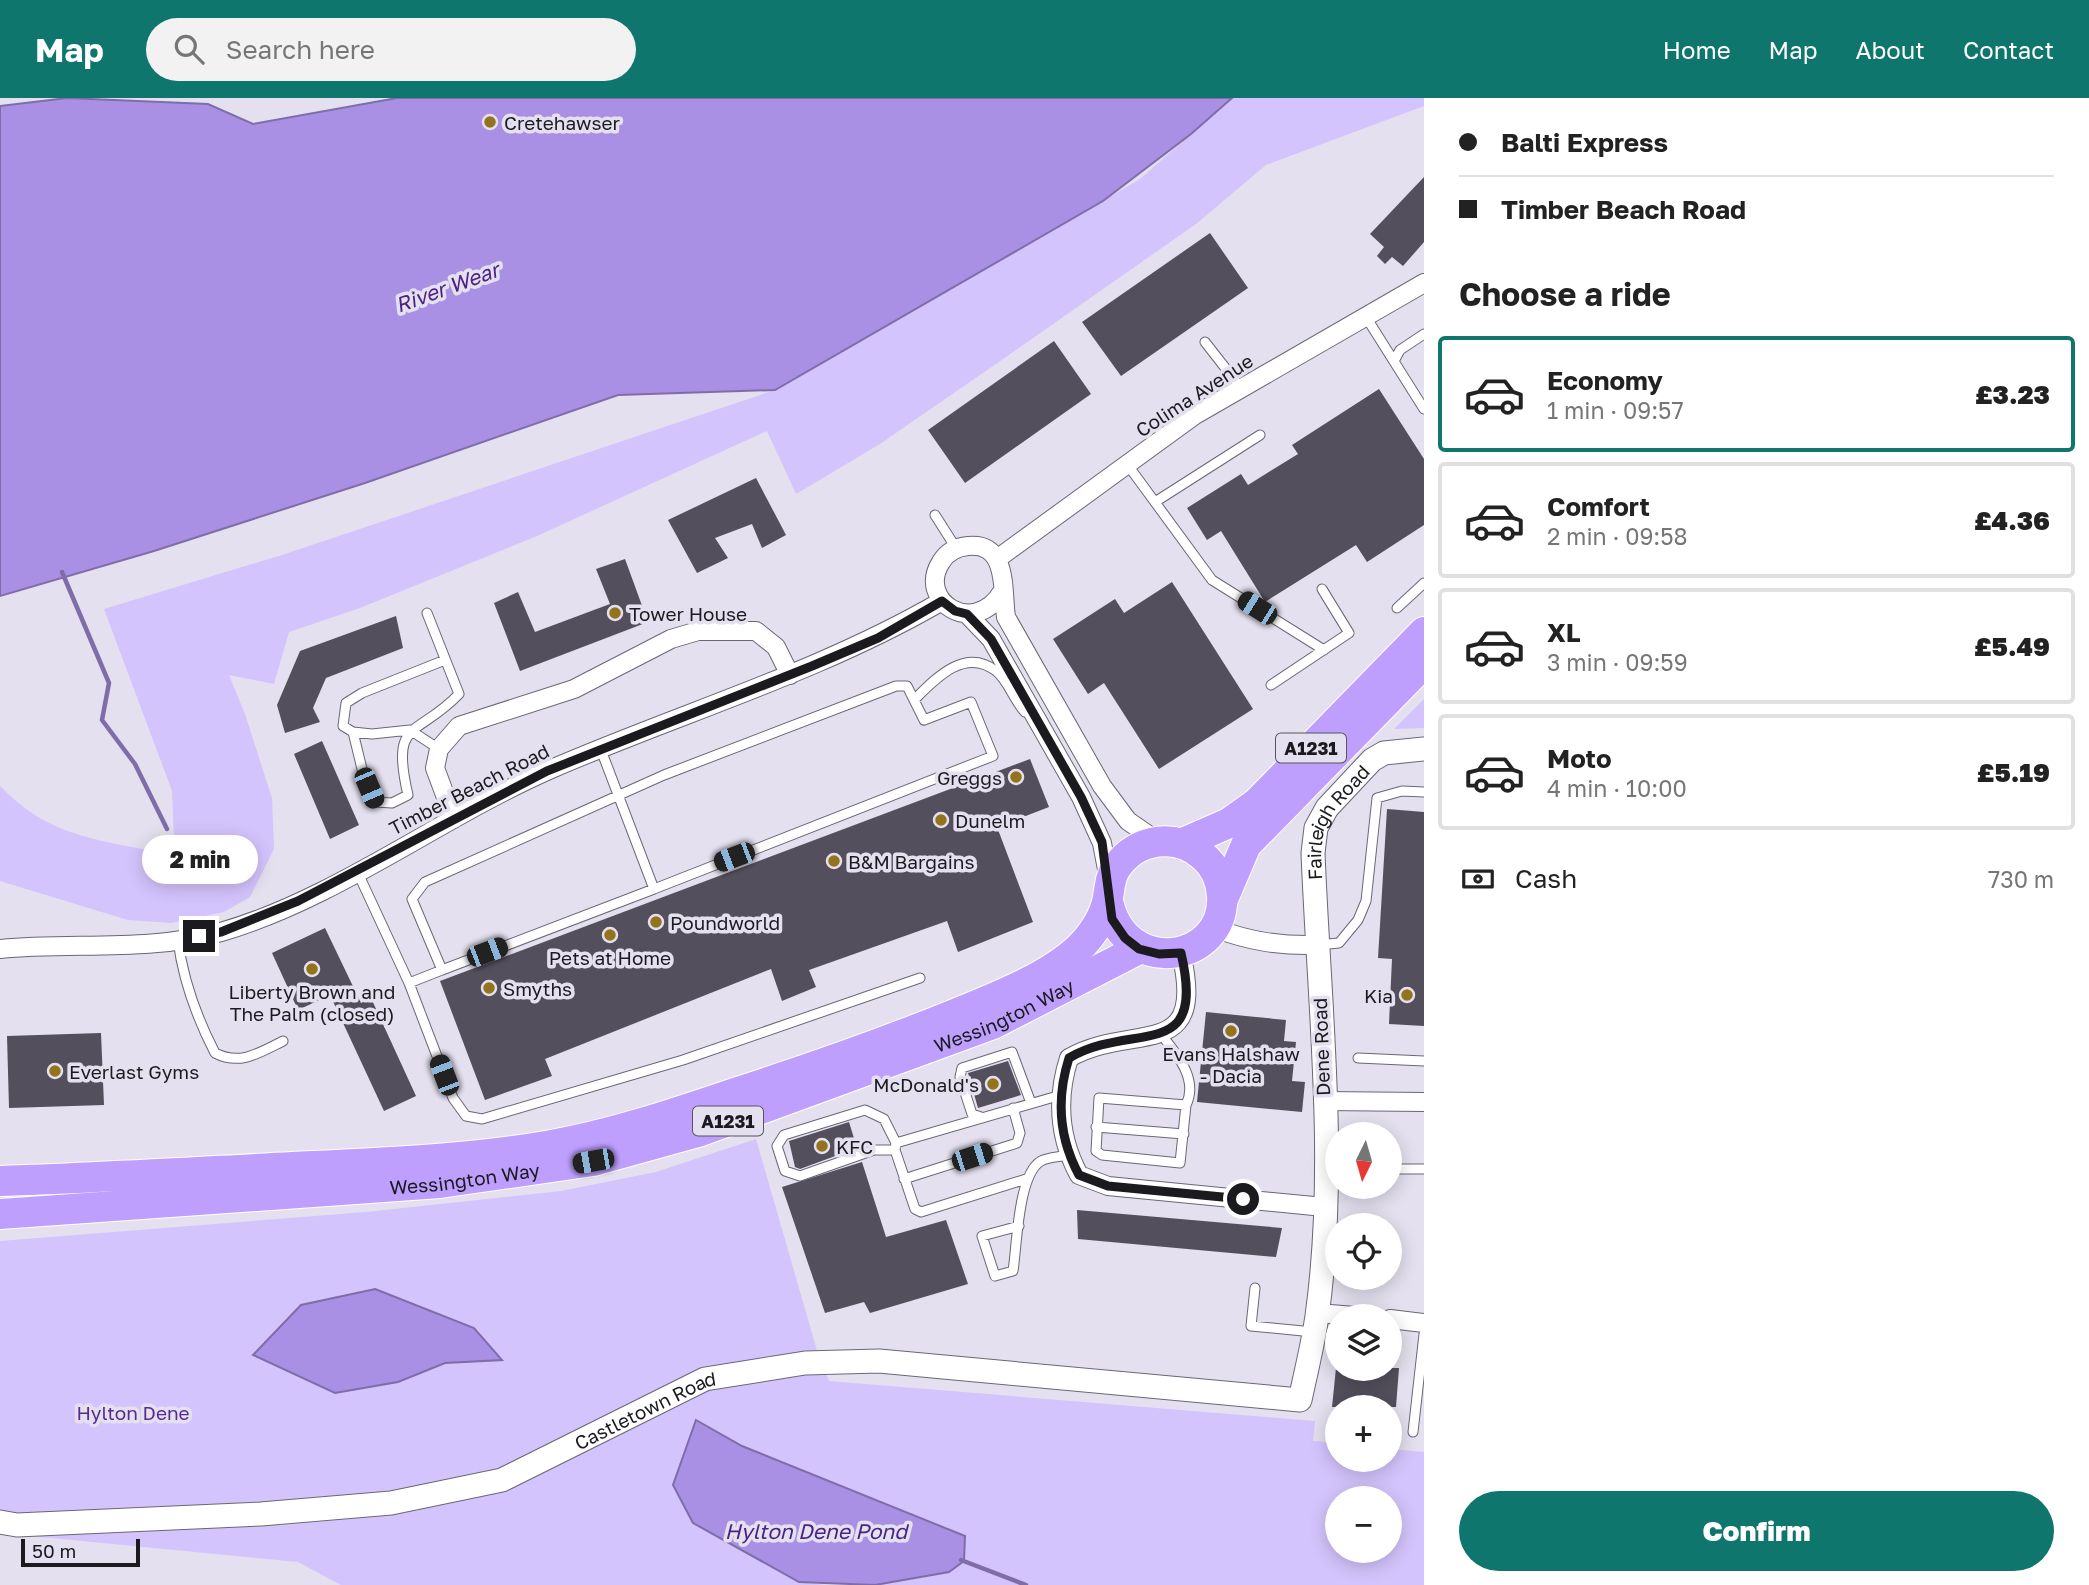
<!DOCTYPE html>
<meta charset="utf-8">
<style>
body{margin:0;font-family:"Golos Text",sans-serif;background:#f2f2f2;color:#222;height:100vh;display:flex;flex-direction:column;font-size:26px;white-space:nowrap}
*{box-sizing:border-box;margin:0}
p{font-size:23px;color:#767676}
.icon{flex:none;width:38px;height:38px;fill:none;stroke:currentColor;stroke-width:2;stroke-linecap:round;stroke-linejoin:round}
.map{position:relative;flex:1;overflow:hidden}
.drawer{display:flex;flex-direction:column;background:#fff;width:665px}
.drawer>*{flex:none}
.top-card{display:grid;align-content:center;height:154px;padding:0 35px;background:#fff}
.needle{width:46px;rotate:185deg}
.tools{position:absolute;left:1325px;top:1024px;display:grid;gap:14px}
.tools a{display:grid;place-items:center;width:77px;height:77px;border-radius:50%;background:#fff;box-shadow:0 4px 18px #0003;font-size:35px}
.scale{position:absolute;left:21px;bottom:18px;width:119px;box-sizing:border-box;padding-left:7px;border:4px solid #1b1a1f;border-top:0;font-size:19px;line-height:24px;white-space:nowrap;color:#1b1a1f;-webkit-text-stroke:5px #e4e0ef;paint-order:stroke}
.end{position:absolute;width:32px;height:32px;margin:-16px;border:9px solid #1b1a1f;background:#fff;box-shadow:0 0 0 4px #fff}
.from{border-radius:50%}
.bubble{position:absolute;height:49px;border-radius:24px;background:#fff;box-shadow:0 4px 18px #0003;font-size:23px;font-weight:800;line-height:49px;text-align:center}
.car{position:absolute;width:21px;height:42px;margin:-21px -10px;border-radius:9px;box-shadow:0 0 5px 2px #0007;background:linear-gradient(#222 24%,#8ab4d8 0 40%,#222 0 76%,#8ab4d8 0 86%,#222 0)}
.top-card b{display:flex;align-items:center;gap:24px;height:66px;font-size:26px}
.top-card b+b{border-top:2px solid #e0e0e0}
.top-card i{width:18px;height:18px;background:#222}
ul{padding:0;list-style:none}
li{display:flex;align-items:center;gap:21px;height:116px;margin:0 14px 10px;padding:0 21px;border:4px solid #e0e0e0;border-radius:7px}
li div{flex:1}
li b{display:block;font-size:26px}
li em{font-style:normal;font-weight:800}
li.active{border-color:#0f766e}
li>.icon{width:63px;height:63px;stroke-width:1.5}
h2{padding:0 35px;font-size:32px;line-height:84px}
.pay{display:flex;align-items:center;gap:18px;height:77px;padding:0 35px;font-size:26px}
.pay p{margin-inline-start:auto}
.button{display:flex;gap:14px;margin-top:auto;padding:14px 35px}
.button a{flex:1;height:80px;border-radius:42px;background:#0f766e;color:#fff;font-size:28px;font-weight:800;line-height:80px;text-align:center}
header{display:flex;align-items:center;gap:42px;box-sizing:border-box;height:98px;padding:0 35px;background:#0f766e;color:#fff}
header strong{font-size:33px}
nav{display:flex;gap:38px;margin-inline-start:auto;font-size:24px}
.search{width:490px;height:63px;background:#f2f2f2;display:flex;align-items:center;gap:18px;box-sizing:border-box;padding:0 24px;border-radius:38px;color:#767676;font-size:26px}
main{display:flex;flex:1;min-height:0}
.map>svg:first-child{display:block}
.green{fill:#d4c4fd;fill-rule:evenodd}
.water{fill:#aa90e4;stroke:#7f6da9;stroke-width:2}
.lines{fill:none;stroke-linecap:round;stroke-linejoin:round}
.stream{stroke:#7f6da9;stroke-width:4.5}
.building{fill:#534f5c}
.service-casing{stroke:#6a6773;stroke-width:11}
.minor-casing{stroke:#6a6773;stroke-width:20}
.tertiary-casing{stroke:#6a6773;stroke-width:25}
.trunk-casing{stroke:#fff;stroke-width:32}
.service{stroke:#fff;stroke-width:9}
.minor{stroke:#fff;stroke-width:18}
.tertiary{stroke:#fff;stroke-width:23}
.trunk{stroke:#bf9ffe;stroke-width:30}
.route{stroke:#1b1a1f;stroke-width:9}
.poi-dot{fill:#93731b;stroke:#e4e0ef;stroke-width:2.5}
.labels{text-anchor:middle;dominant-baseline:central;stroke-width:7;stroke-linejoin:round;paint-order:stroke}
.shield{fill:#e4e0ef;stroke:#57555d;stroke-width:2}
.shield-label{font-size:18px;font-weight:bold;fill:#1b1a1f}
.poi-label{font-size:19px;fill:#1b1a1f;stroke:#e4e0ef;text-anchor:start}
.street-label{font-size:19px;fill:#1b1a1f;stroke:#e4e0ef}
.park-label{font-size:19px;fill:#532c8e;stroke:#e4e0ef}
.water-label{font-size:21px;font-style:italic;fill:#4c2384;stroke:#e4e0ef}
</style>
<header>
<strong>Map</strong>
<div class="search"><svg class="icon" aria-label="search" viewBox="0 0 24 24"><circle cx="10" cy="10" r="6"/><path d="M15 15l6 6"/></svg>Search here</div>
<nav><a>Home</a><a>Map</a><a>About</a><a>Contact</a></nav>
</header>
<main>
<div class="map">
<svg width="1424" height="1487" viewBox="0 0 1424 1487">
<rect width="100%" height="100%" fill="#e4e0ef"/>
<path class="green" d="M1232 0H1424V8L1266 67 1196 126 1006 259 880 346 796 396 767 333 537 438 360 510 289 534 274 586 229 577 245 616 272 700 274 751 250 799 224 814 171 825 128 822 0 783V688C46 736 91 741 153 753L174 741 172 693 104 511 285 456 775 292 1140 81Z
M1424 601V630L1394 631Z
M756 1041 818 1256 829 1283 1315 1323 1313 1343 1337 1345V1362H1390V1351L1424 1354V1487H875L949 1474 965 1438 742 1348 696 1323 673 1387 799 1484 827 1487H341L298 1464 0 1435V1143L366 1114 561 1093 656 1074ZM474 1230 502 1261 445 1265ZM1337 1400H1390V1452H1337Z"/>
<path class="water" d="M67 0 208 6 253 26 397 0H1232L1191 36 1103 103 775 292 618 297 365 385 154 453 0 498V8Z
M375 1191 474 1230 502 1262 445 1265 398 1284 335 1295 253 1257 301 1207Z
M696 1322 742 1348 965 1438 964 1463 949 1474 875 1487 799 1484 693 1425 673 1387Z"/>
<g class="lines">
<path class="stream" d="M62 474 109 585 102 622 135 666 167 731
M961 1462 1026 1487"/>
</g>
<path class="building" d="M1424 79V144L1403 168 1392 159 1385 166 1377 158 1384 149 1370 136Z
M1210 135 1248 190 1121 278 1082 224Z
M1054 243 1091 296 965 385 928 332Z
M1379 291 1424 361V427L1367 464 1356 447 1265 504 1221 433 1207 442 1187 410 1241 376 1248 387 1298 356 1292 347Z
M756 380 786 437 762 450 752 426 715 440 728 460 697 475 668 422Z
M625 461 648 524 520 573 494 505 518 494 535 534 610 506 596 471Z
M1172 484 1253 611 1159 671 1104 585 1088 596 1053 541 1115 501 1124 515Z
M396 518 403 550 326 580 313 610 320 624 285 635 277 607 300 553Z
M322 643 359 727 330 741 294 656Z
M1030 661 1049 709 997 729 1033 824 958 854 947 823 809 872 816 889 782 903 771 871 545 961 552 978 485 1002 440 883Z
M1387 711 1424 714V928L1389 926 1392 861 1378 860Z
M325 830 361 905 371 900 416 998 384 1013 330 897 298 912 272 855Z
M1206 914 1286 922 1284 943 1296 944 1292 983 1305 984 1302 1014 1197 1004Z
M101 935 104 1007 9 1010 7 938Z
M1008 963 1021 997 978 1010 968 975Z
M849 1024 857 1050 800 1071 795 1069 789 1043Z
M862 1064 886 1139 946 1122 968 1186 870 1215 864 1204 825 1215 782 1089Z
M1077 1112 1282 1130 1276 1159 1078 1141Z
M1336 1270H1399L1396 1309H1332Z"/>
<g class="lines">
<g class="service-casing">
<path id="service" d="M1366 219 1424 311
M1205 244 1241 290
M1394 263 1400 252 1424 236
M1127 366 1212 482 1324 552
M1155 404 1260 337
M935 417 956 450
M1397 510 1424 485
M1271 587 1349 535 1322 491
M915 601C936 580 965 549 996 573 1008 582 1014 603 1025 614
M353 634 363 675 375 704 392 705 408 697C390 620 417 640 459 596L427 515
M439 651 410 632 372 636 353 634 343 628 346 605 362 595 445 562
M601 652 654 791 442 872 412 801 425 784 664 677 896 588H907L924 622 971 604 993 658 654 791
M357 773 409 885 442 872
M178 842C183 883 196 918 215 955 240 968 259 955 283 943
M1318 847 1339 845 1358 822 1366 803 1377 700 1402 693 1424 694
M409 885 453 1000 466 1018 482 1021 683 962 920 880
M1160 935C1176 955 1199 981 1186 1007L1099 1000 1096 1053 1102 1057 1180 1065 1186 1007
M1358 960 1424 963
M981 1019 972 1016 960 979 962 970 1012 954 1031 1005
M1096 1029 1184 1036
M895 1052H874L800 1078 785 1073 777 1048 784 1037 865 1012 884 1021 896 1045
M1390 1071H1424
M904 1081 1017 1045 1020 1035 1013 1010
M1026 1081 921 1114 915 1111 895 1052 896 1045 1061 997
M1019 1128 982 1138 995 1178 1013 1173C1017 1148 1018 1076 1041 1063 1048 1059 1060 1059 1068 1057
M1255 1190 1251 1228 1313 1234
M1413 1334 1424 1236"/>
</g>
<g class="minor-casing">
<path id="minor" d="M997 461 1195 317 1424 185
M1002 494C974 540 916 503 941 464 947 454 956 449 968 448 1009 444 1002 494 1006 519L1102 688 1128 723 1157 743
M967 516 991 541 1081 699 1102 745 1109 782
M454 721 435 670 439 651 459 628 574 591 671 541 698 533H756L776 549 790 577
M1214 830C1249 843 1279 848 1316 847
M0 851C73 844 150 854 221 834 335 801 440 720 549 672 680 615 818 575 942 503
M1181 855C1207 966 1134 923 1069 960 1056 1001 1059 1040 1079 1077L1108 1088 1324 1109
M1323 1003 1424 1004
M1318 1215 1354 1218
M1390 1221 1424 1225"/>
</g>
<g class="tertiary-casing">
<g id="tertiary">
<path id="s1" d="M0 1424 17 1427 261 1416 391 1405 502 1382 705 1281 805 1265 879 1263 1300 1302C1306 1274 1313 1246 1317 1218 1338 1066 1319 907 1313 755L1316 730 1327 710 1372 662 1384 655 1424 651"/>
</g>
</g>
<g class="trunk-casing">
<g id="trunk">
<path d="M1183 745 1229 725 1257 705 1424 534"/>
<path d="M1223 801 1246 747 1424 565"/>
<path d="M0 1083C98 1080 195 1074 292 1069 377 1065 462 1062 546 1048 611 1037 676 1015 738 994 824 966 909 936 991 901 1021 888 1054 873 1078 851 1092 838 1105 818 1108 799 1110 789 1110 779 1116 770 1136 740 1177 734 1203 758 1215 768 1221 783 1222 798 1226 864 1125 882 1108 803"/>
<path id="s2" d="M0 1116 440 1085 593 1063 701 1033 993 926 1139 851"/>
</g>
</g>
<use href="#service" class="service"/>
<use href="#minor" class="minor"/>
<use href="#tertiary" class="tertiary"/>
<use href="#trunk" class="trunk"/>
</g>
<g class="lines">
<path class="route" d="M199 838 221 834 298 803 547 673 812 568 878 540 942 503 955 513 967 516 991 541 1081 699 1102 744 1112 821 1125 840 1139 851 1159 856 1181 855C1207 967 1134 922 1069 960 1056 1001 1059 1040 1079 1077L1108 1088 1243 1101"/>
</g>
<g class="poi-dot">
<circle cx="490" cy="24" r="7"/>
<circle cx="615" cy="515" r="7"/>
<circle cx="1016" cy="679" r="7"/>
<circle cx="941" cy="722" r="7"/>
<circle cx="834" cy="763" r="7"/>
<circle cx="656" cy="824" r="7"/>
<circle cx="610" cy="837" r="7"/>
<circle cx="312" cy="871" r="7"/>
<circle cx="489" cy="890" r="7"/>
<circle cx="1407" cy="897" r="7"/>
<circle cx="1231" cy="933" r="7"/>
<circle cx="55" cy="973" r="7"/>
<circle cx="993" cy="986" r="7"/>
<circle cx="822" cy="1048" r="7"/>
</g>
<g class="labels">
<g class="shield">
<rect x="1276" y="635.5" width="70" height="29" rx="5"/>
<rect x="693" y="1008.5" width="70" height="29" rx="5"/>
</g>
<g class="shield-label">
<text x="1311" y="650">A1231</text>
<text x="728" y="1023">A1231</text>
</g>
<g class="poi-label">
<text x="504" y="24">Cretehawser</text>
<text x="629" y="515">Tower House</text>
<text x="1002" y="679" text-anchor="end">Greggs</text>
<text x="955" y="722">Dunelm</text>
<text x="848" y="763">B&amp;M Bargains</text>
<text x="670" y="824">Poundworld</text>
<text x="610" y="859" text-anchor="middle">Pets at Home</text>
<text x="503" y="890">Smyths</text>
<text x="312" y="893" text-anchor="middle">Liberty Brown and<tspan x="312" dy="22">The Palm (closed)</tspan></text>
<text x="1393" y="897" text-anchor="end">Kia</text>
<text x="1231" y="955" text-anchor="middle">Evans Halshaw<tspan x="1231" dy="22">- Dacia</tspan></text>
<text x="69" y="973">Everlast Gyms</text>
<text x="979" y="986" text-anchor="end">McDonald's</text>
<text x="836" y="1048">KFC</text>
</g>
<g class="street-label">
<text transform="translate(1194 297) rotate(-33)">Colima Avenue</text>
<text transform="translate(469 691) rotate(-27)">Timber Beach Road</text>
<text stroke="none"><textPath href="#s1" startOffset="1918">Fairleigh Road</textPath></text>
<text stroke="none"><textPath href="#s2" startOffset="1032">Wessington Way</textPath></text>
<text transform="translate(1321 949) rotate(-92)">Dene Road</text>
<text stroke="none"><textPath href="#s2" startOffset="466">Wessington Way</textPath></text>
<text stroke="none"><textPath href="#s1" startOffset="665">Castletown Road</textPath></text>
</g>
<g class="park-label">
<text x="133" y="1314">Hylton Dene</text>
</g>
<g class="water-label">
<text transform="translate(447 189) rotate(-20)">River Wear</text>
<text x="816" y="1433">Hylton Dene Pond</text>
</g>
</g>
</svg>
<div class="tools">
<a><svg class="needle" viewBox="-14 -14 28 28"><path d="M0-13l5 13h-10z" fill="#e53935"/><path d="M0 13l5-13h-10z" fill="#767676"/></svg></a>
<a><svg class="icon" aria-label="locate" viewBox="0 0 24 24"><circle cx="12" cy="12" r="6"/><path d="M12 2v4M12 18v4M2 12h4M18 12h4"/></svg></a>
<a><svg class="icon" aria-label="layers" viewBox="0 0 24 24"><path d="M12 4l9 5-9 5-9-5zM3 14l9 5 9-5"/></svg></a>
<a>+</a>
<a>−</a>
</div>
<div class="scale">50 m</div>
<i class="end from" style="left:1243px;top:1101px"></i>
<i class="end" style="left:199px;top:838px"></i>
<div class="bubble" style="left:142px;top:737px;width:116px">2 min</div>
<i class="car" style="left:1257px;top:510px;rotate:302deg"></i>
<i class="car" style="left:369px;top:690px;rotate:157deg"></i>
<i class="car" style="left:734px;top:759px;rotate:249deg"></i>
<i class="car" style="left:487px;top:854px;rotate:69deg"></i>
<i class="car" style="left:444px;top:977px;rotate:339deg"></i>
<i class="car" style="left:972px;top:1059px;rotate:72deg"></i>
<i class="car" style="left:593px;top:1063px;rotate:260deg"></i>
</div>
<section class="drawer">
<div class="top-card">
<b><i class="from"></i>Balti Express</b>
<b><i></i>Timber Beach Road</b>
</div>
<h2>Choose a ride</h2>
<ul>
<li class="active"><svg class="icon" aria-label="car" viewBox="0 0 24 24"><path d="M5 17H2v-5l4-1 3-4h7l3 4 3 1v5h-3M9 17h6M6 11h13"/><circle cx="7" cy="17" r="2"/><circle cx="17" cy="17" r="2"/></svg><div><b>Economy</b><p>1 min · 09:57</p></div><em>£3.23</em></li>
<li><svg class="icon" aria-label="car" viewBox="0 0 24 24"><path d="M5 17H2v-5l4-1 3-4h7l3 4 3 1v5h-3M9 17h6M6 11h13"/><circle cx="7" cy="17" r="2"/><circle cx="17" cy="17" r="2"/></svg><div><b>Comfort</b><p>2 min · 09:58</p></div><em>£4.36</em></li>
<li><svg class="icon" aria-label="car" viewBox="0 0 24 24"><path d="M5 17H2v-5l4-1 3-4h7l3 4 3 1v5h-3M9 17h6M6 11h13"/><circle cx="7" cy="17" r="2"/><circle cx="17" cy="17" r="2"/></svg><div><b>XL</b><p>3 min · 09:59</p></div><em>£5.49</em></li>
<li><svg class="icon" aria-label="car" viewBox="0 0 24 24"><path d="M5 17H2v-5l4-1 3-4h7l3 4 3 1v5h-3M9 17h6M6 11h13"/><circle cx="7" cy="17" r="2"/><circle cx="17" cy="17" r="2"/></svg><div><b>Moto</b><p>4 min · 10:00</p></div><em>£5.19</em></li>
</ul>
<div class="pay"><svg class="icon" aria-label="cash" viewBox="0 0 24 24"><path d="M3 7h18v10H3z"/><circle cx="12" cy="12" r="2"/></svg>Cash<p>730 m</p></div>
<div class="button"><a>Confirm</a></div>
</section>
</main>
